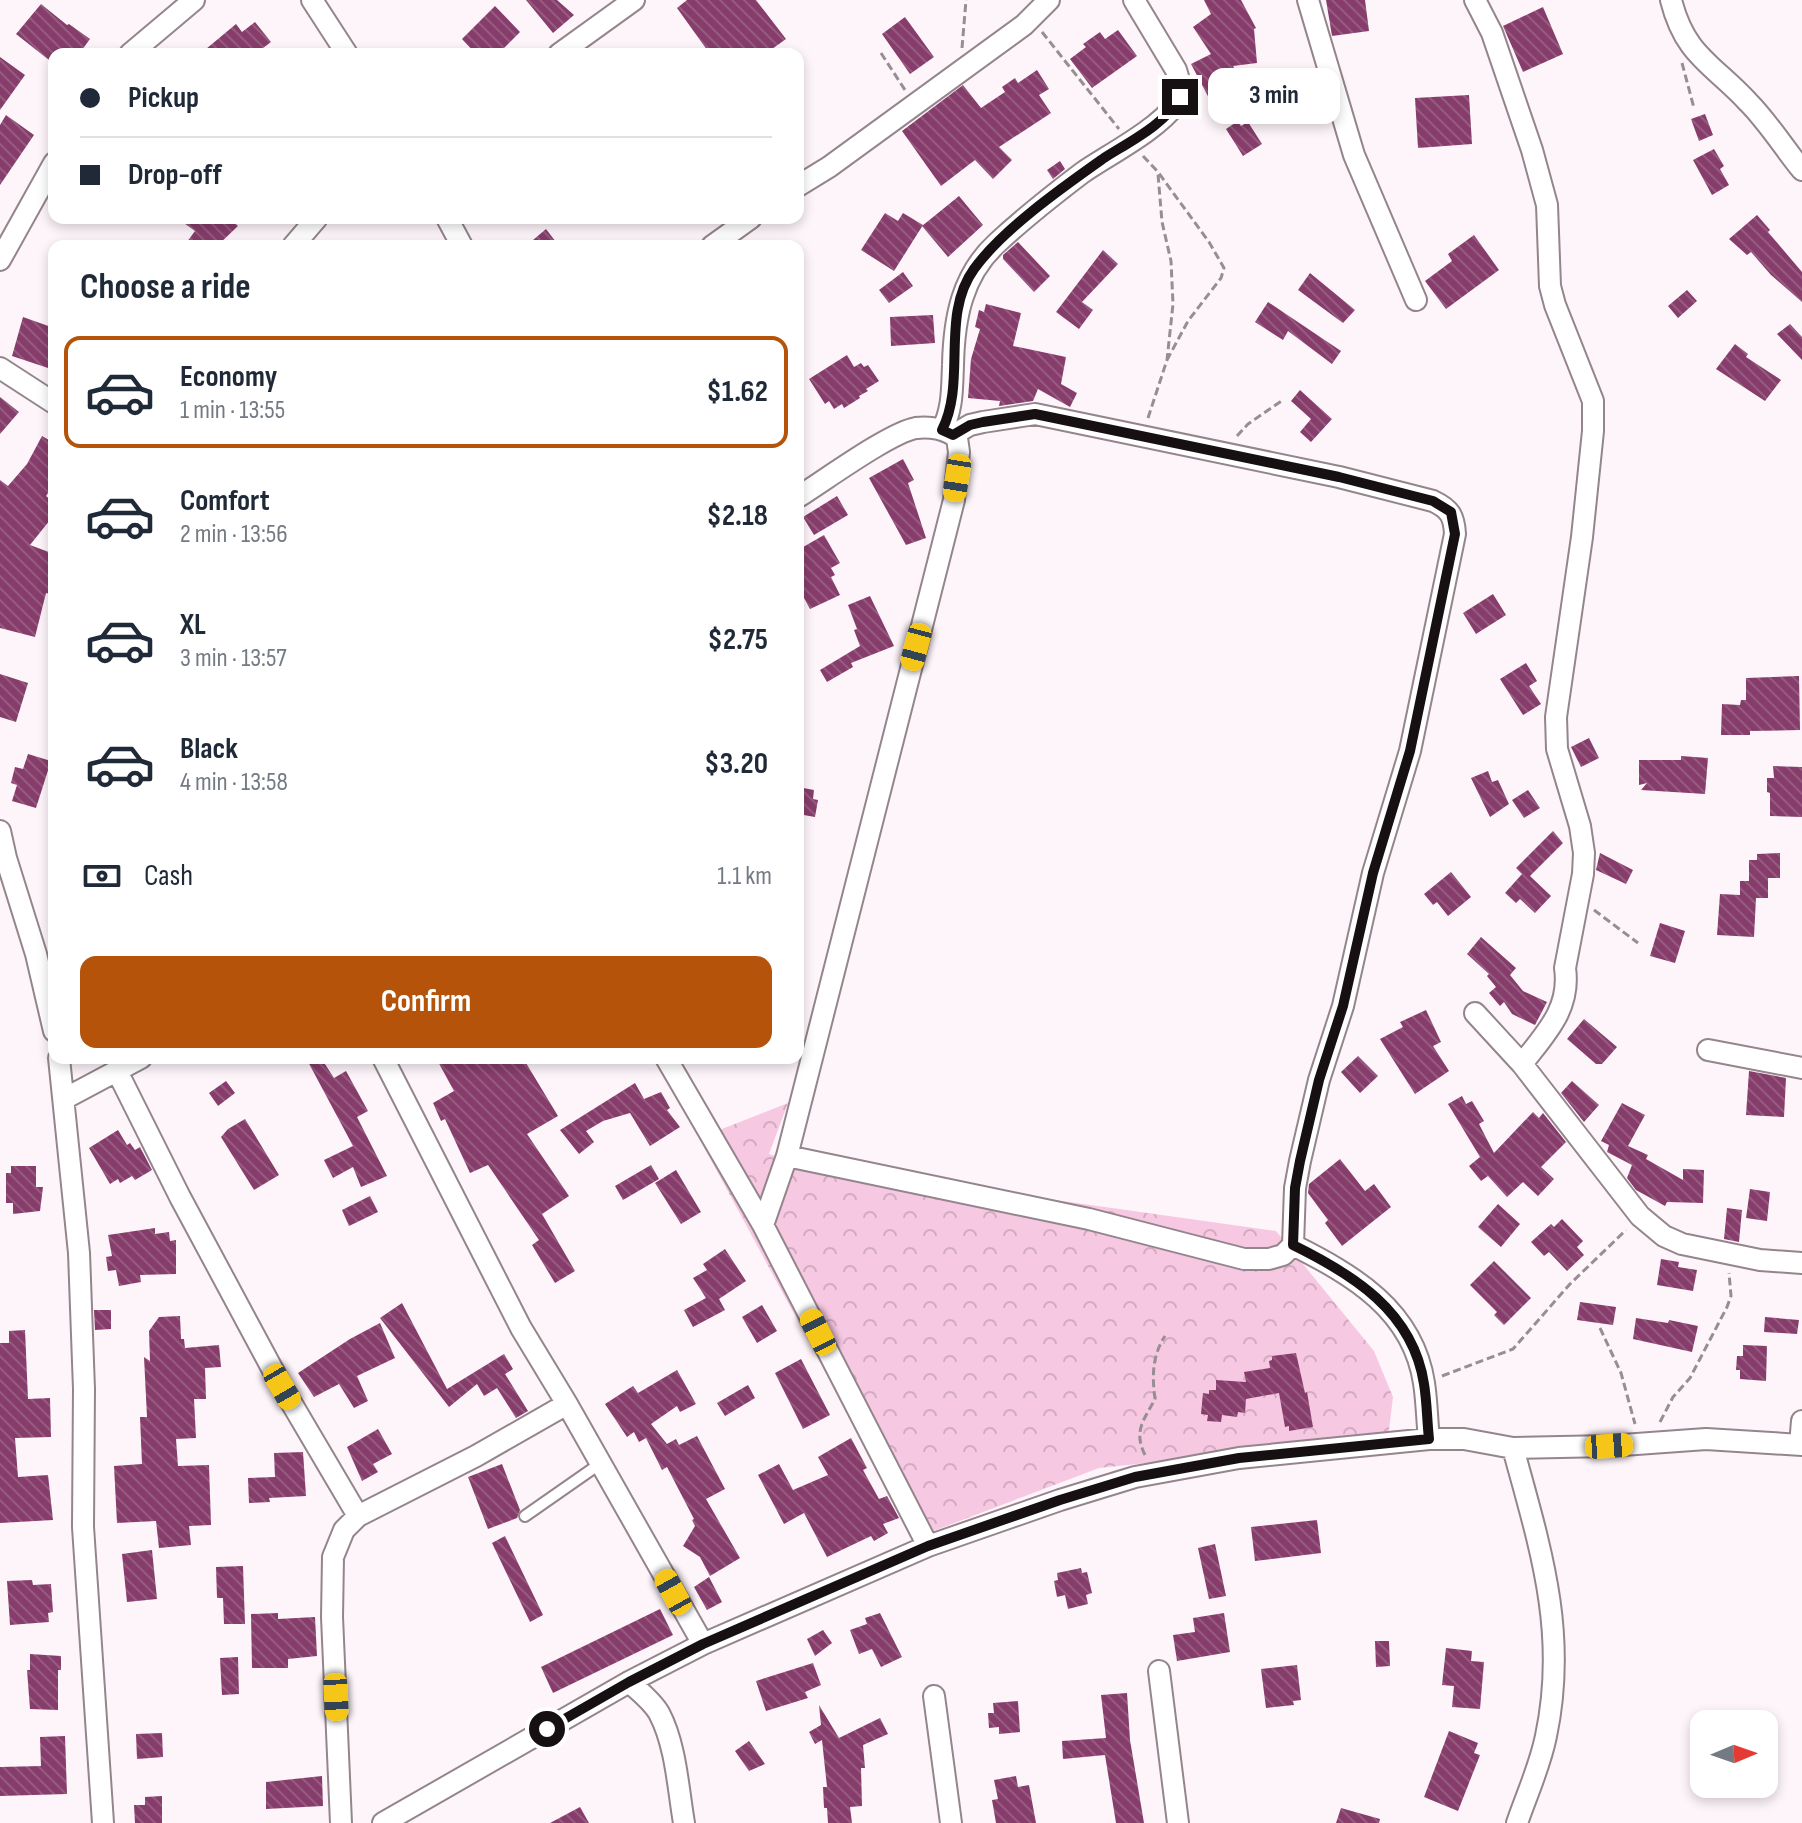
<!DOCTYPE html>
<meta charset="utf-8">
<style>
body{margin:0;font-family:"Sofia Sans Condensed",sans-serif;background:#f6f6f7;color:#1f2937;height:100vh;display:flex;flex-direction:column;font-size:30px;white-space:nowrap}
*{box-sizing:border-box;margin:0}
p{font-size:26px;color:#747a83}
.icon{flex:none;width:44px;height:44px;fill:none;stroke:currentColor;stroke-width:2;stroke-linecap:round;stroke-linejoin:round}
.map{position:relative;flex:1;overflow:hidden}
.sheet{position:absolute;left:48px;top:240px;width:756px;height:824px;display:flex;flex-direction:column;background:#fff;border-radius:16px;box-shadow:0 4px 12px #0003}
.sheet>*{flex:none}
.top-card{position:absolute;left:48px;top:48px;width:756px;height:176px;border-radius:16px;box-shadow:0 4px 12px #0003;display:grid;align-content:center;height:176px;padding:0 32px;background:#fff}
.needle{width:52px;rotate:88deg}
.buttons{position:absolute;left:1690px;top:1710px;display:grid;gap:16px}
.buttons a{display:grid;place-items:center;width:88px;height:88px;border-radius:16px;background:#fff;box-shadow:0 4px 12px #0003;font-size:40px}
.end{position:absolute;width:36px;height:36px;margin:-18px;border:10px solid #161013;background:#fff;box-shadow:0 0 0 4px #fff}
.from{border-radius:50%}
.bubble{position:absolute;height:56px;border-radius:16px;background:#fff;box-shadow:0 4px 12px #0003;font-size:26px;font-weight:700;line-height:56px;text-align:center}
.car{position:absolute;width:24px;height:48px;margin:-24px -12px;border-radius:10px;box-shadow:0 0 6px 2px #0007;background:linear-gradient(#f5c518 24%,#345 0 40%,#f5c518 0 76%,#345 0 86%,#f5c518 0)}
.top-card b{display:flex;align-items:center;gap:28px;height:76px;font-size:30px}
.top-card b+b{border-top:2px solid #e0e1e3}
.top-card i{width:20px;height:20px;background:#1f2937}
ul{padding:0;list-style:none}
li{display:flex;align-items:center;gap:24px;height:112px;margin:0 16px 12px;padding:0 16px;border:4px solid transparent;border-radius:16px}
li div{flex:1}
li b{display:block;font-size:30px}
li em{font-style:normal;font-weight:700}
li.on{border-color:#b45309}
li>.icon{width:72px;height:72px;stroke-width:1.5}
h2{padding:0 32px;font-size:36px;line-height:96px}
.pay{display:flex;align-items:center;gap:20px;height:88px;padding:0 32px;font-size:30px}
.pay p{margin-inline-start:auto}
.button{display:flex;gap:16px;margin-top:auto;padding:16px 32px}
.button a{flex:1;height:92px;border-radius:16px;background:#b45309;color:#fff;font-size:32px;font-weight:700;line-height:92px;text-align:center}
.map>svg:first-child{display:block}
.forest{fill:url(#forest-crowns)}
.building{fill:url(#building-back-hatch)}
.lines{fill:none;stroke-linecap:round;stroke-linejoin:round}
.lane-casing{stroke:#94858d;stroke-width:14}
.street-casing{stroke:#94858d;stroke-width:24}
.path{stroke:#968e92;stroke-width:3;stroke-dasharray:8 4;stroke-linecap:butt}
.lane{stroke:#fff;stroke-width:10}
.street{stroke:#fff;stroke-width:20}
.route{stroke:#161013;stroke-width:10}
</style>
<div class="map">
<svg width="1802" height="1823" viewBox="0 0 1802 1823">
<defs>
<pattern id="forest-crowns" width="20" height="18" patternUnits="userSpaceOnUse" patternTransform="scale(2)"><rect width="20" height="18" fill="#f7c8e2"/><path d="M2 6a3 3 0 1 1 6 0M12 15a3 3 0 1 1 6 0" fill="none" stroke="#d3abc1"/></pattern>
<pattern id="building-back-hatch" width="6" height="6" patternUnits="userSpaceOnUse" patternTransform="scale(2)"><rect width="6" height="6" fill="#873d6b"/><path d="M-1 5l2 2M0 0l6 6M5-1l2 2" fill="none" stroke="#945c7e"/></pattern>
</defs>
<rect width="100%" height="100%" fill="#fef5fa"/>
<path class="forest" d="M788 1103 769 1154 785 1159 983 1190 1276 1231 1374 1351 1393 1397 1388 1438 1099 1468 915 1538 699 1138Z"/>
<path class="building" d="M526 0H557L574 15 553 33Z
M687 0H756L786 39 765 54H710L677 8Z
M1204 0H1241L1256 28 1254 29 1257 63 1233 66 1243 83 1210 100 1191 64 1211 54 1193 27 1211 14Z
M1326 0H1365L1369 31 1332 36Z
M41 4 67 25 69 24 90 39 79 54H54V64L16 34Z
M495 6 520 32 498 54H476L462 39Z
M1543 7 1563 54 1523 72 1503 26Z
M905 17 934 57 910 74 882 34Z
M255 22 271 42 255 54H200L236 24 242 32Z
M1118 30 1137 56 1092 88 1070 59 1086 47 1083 44 1100 32 1105 39Z
M0 57 25 75 0 110Z
M1037 70 1049 89 1039 95 1051 113 999 147 1012 160 993 179 975 160 941 186 902 131 963 85 981 108 1005 92 1002 87 1015 78 1018 83Z
M1469 95 1472 144 1418 148 1415 98Z
M1705 114 1713 135 1699 141 1691 119Z
M6 115 34 135 0 185V125Z
M1238 121 1241 126 1248 122 1262 144 1243 156 1226 129Z
M1714 149 1724 166 1720 169 1729 185 1712 195 1693 160Z
M1060 161 1065 169 1053 179 1047 170Z
M959 196 983 225 948 257 922 226Z
M885 213 898 221 903 213 923 225 894 271 861 250Z
M1757 215 1770 230 1768 232 1802 272V302L1771 275 1751 252 1747 255 1729 239Z
M177 218H230L238 226 217 246H184L195 231Z
M546 229 559 246H526Z
M1474 235 1499 270 1446 309 1425 281 1452 261 1448 254Z
M1018 242 1050 276 1034 292 1003 259V255Z
M1103 250 1118 264 1082 302 1093 310 1079 329 1056 312Z
M903 272 913 286 889 303 879 290Z
M1310 273 1355 310 1343 323 1298 290Z
M1687 290 1697 301 1678 318 1668 306Z
M1268 302 1341 351 1332 364 1288 331 1283 340 1255 322Z
M986 304 1021 313 1013 346 1066 357 1061 384 1077 393 1070 407 1038 389 1033 401 999 406 1000 401 968 398 971 359 980 329 975 327 979 310 984 312Z
M933 315 935 343 891 346 890 317Z
M23 317 54 328V370L12 356Z
M1790 324 1802 337V360L1777 334Z
M1735 344 1748 354 1746 357 1781 380 1765 401 1716 369Z
M847 355 854 367 861 363 864 367 868 365 879 381 866 389 868 391 859 396 860 398 844 408 842 404 834 409 829 401 825 404 809 379Z
M1300 390 1332 419 1311 442 1300 432 1311 419 1291 401Z
M0 397 19 412 0 434Z
M42 436 54 443V484L46 496 54 503V515L30 545 54 554V584L50 594 46 593 35 637 0 628V480L8 486 27 464Z
M903 459 914 480 908 483 926 538 906 545 869 478Z
M837 496 848 515 814 535 803 517Z
M824 535 840 563 831 568 835 575 831 577 840 595 810 609 798 587V550Z
M1493 594 1506 615 1476 634 1463 613Z
M870 596 894 646 851 663 853 667 827 682 820 670 860 646 854 630 857 629 848 605Z
M1526 663 1537 681 1529 686 1541 704 1523 715 1500 679Z
M0 674 28 683 16 722 0 717Z
M1799 676 1800 730 1750 731V735H1721L1722 704 1740 705 1741 700H1746V678Z
M1589 738 1599 758 1581 767 1571 747Z
M28 754 51 761 36 808 12 801 17 785 11 783 15 767 23 769Z
M1681 756 1708 758 1705 794 1641 790 1647 783 1639 785V760H1681Z
M1773 766 1802 767V817L1770 816V793L1767 792V778H1774Z
M1488 771 1492 782 1498 780 1509 804 1490 817 1471 778Z
M798 787 814 790 813 799 818 800 815 817 798 814Z
M1528 790 1540 808 1524 818 1512 800Z
M1553 831 1563 843 1530 876 1551 896 1535 913 1520 899 1516 903 1505 893 1522 874 1516 868Z
M1600 853 1633 870 1626 884 1596 870Z
M1780 853V878H1768V898H1756L1754 937 1717 935 1720 894 1740 895V881H1749V860H1757V854Z
M1451 872 1471 897 1448 916 1437 902 1433 905 1424 894Z
M1660 923 1685 931 1675 963 1650 956Z
M1481 937 1516 968 1510 975 1523 991 1547 1002 1535 1025 1512 1014 1504 1002 1500 1006 1489 993 1496 987 1487 976 1489 974 1467 954Z
M1426 1010 1441 1042 1433 1046 1449 1071 1415 1094 1380 1039 1403 1027 1400 1022Z
M1584 1019 1617 1047 1602 1064H1596L1567 1039Z
M1358 1056 1378 1076 1360 1093 1341 1072Z
M306 1058H321L334 1078 346 1071 368 1111 357 1117 387 1176 361 1187 353 1167 333 1178 324 1160 353 1146Z
M436 1058H523L558 1116 527 1134 569 1196 542 1214 575 1271 555 1283 532 1245 539 1240 488 1165 470 1173 445 1119 441 1121 433 1103 454 1091Z
M1749 1071 1786 1078 1784 1117 1746 1115Z
M226 1081 235 1093 218 1106 209 1093Z
M1572 1081 1599 1105 1584 1122 1561 1093Z
M635 1083 644 1099 661 1092 670 1108 667 1110 680 1127 650 1146 630 1113 603 1121 586 1131 594 1142 579 1154 560 1130Z
M1462 1096 1466 1104 1472 1101 1484 1121 1479 1124 1494 1153 1533 1112 1539 1118 1543 1113 1566 1142 1541 1167 1554 1179 1538 1196 1523 1182 1507 1197 1488 1176 1481 1181 1469 1166 1480 1157 1448 1104Z
M1622 1103 1645 1115 1628 1146 1648 1155 1646 1159 1683 1180V1169L1704 1170 1703 1203 1667 1202 1665 1206 1636 1190 1627 1178 1632 1165 1607 1152 1609 1145 1601 1141Z
M245 1119 279 1175 254 1190 221 1137 228 1129Z
M118 1130 127 1145 130 1143 135 1150 140 1147 152 1170 135 1180 132 1176 120 1183 118 1179 110 1184 89 1148Z
M1340 1159 1365 1191 1374 1184 1391 1207 1342 1246 1325 1223 1328 1220 1308 1193 1309 1184Z
M651 1165 659 1179 623 1200 615 1186Z
M11 1166H36V1187H43L40 1211 13 1214V1203H6V1173H11Z
M676 1170 701 1212 681 1224 655 1183Z
M1750 1189 1770 1192 1767 1221 1746 1218Z
M370 1196 378 1212 349 1226 342 1210Z
M1498 1204 1520 1224 1501 1247 1478 1227Z
M1727 1208 1742 1210 1739 1242 1724 1239Z
M1562 1219 1583 1241 1577 1247 1584 1255 1567 1271 1549 1252 1544 1256 1531 1242 1551 1224 1554 1227Z
M155 1228V1234L169 1232 170 1241 176 1240V1274L140 1275 141 1282 119 1286 116 1270 108 1271 106 1257 112 1256 108 1235Z
M725 1249 746 1281 719 1299 725 1310 693 1327 684 1310 706 1298 693 1278 707 1270 703 1264Z
M1661 1259 1679 1262 1678 1267 1697 1270 1693 1291 1657 1285Z
M1494 1261 1531 1298 1504 1325 1494 1315 1497 1312 1470 1285Z
M1580 1302 1616 1307 1613 1325 1577 1320Z
M402 1303 447 1389 504 1354 513 1369 505 1374 528 1411 516 1418 497 1388 484 1396 477 1384 449 1407 380 1318Z
M762 1305 777 1331 757 1343 742 1317Z
M94 1310H111V1329L95 1330Z
M180 1316 181 1339H184L185 1348 219 1345 221 1367 205 1368 206 1399H194L196 1438 176 1439 178 1466 209 1465 211 1525 189 1526 191 1545 159 1548 156 1521 117 1523 114 1466 142 1464 140 1417H147L144 1357 150 1361 149 1331 159 1317Z
M1765 1317 1799 1320 1797 1334 1764 1332Z
M1636 1318 1668 1323 1669 1320 1698 1326 1692 1352 1633 1339Z
M380 1323 395 1358 357 1376 368 1401 354 1408 339 1384 314 1397 298 1373 350 1339Z
M25 1330 28 1399 50 1398 51 1437 15 1438 18 1477 48 1475 53 1520 0 1523V1343H9V1331Z
M1743 1345 1767 1346 1766 1381 1740 1379V1370H1736L1737 1356H1743Z
M1296 1353 1305 1393 1307 1392 1313 1427 1289 1431V1426L1285 1427 1279 1393 1246 1399 1245 1413 1238 1412 1237 1417 1222 1415 1221 1422 1207 1421 1208 1415 1201 1414 1203 1393 1209 1394V1390H1216V1380L1246 1382 1244 1372 1270 1368 1269 1361 1272 1360V1356Z
M801 1359 830 1415 803 1429 775 1373Z
M677 1370 696 1404 680 1412 677 1406 651 1424 667 1444 676 1439 679 1445 697 1436 725 1489 706 1499 740 1558 710 1576 700 1557 683 1546 695 1526 692 1520 694 1519 667 1467 662 1470 646 1438 639 1442 634 1432 627 1437 605 1404 633 1386 638 1393Z
M748 1385 755 1398 725 1416 717 1403Z
M378 1429 392 1454 373 1464 378 1472 362 1481 347 1447Z
M851 1438 867 1468 863 1470 879 1499 887 1496 899 1518 883 1524 888 1533 874 1541 871 1536 827 1557 804 1513 784 1524 758 1475 779 1464 793 1490 828 1475 818 1457Z
M303 1452 306 1496 269 1498 270 1502 249 1503 248 1478 275 1477 274 1453Z
M502 1464 520 1510 517 1518 488 1529 468 1477Z
M1317 1520 1321 1553 1255 1561 1251 1527Z
M505 1536 543 1615 530 1622 492 1543Z
M1215 1544 1226 1596 1209 1599 1198 1548Z
M152 1550 157 1599 127 1602 122 1554Z
M243 1566 245 1624H224L223 1598H217L216 1567Z
M1081 1568 1082 1573 1087 1572 1092 1593 1086 1595 1088 1604 1068 1609 1065 1595 1057 1597 1054 1581 1058 1580 1057 1573Z
M709 1577 722 1602 707 1610 694 1587Z
M32 1580 33 1585 51 1584 53 1612 48 1613 49 1622 10 1625 7 1581Z
M660 1609 673 1635 553 1693 541 1667Z
M278 1613V1619L315 1617 317 1656 288 1659V1668H252L251 1614Z
M880 1613 902 1657 881 1667 872 1649 859 1654 850 1630 867 1624 865 1618Z
M1224 1613 1230 1652 1177 1661 1173 1635 1195 1632 1193 1618Z
M823 1630 832 1643 815 1656 807 1639Z
M1375 1641H1389L1390 1666 1376 1667Z
M1446 1648 1472 1651 1471 1661 1484 1662 1480 1709 1452 1707 1454 1686 1442 1685Z
M30 1654 61 1656V1670H58V1710L30 1709 27 1670H30Z
M238 1657 239 1694 222 1695 220 1658Z
M813 1663 821 1685 805 1692 808 1698 766 1711 756 1681Z
M1297 1665 1301 1700 1293 1701 1294 1705 1266 1708 1261 1669Z
M1127 1693 1130 1740 1144 1823H1116L1105 1755 1063 1759 1062 1741 1106 1738 1101 1695Z
M1018 1701 1020 1732 999 1734V1727L989 1728 988 1713H994L993 1703Z
M819 1705 839 1738 880 1718 888 1734 863 1745 865 1768H861L862 1806 850 1807 852 1823H828L827 1808H824L823 1787H827L822 1740 815 1744 809 1732 821 1725Z
M1449 1731 1478 1743 1474 1753 1480 1755 1458 1811 1424 1797Z
M162 1733 163 1757 137 1759 136 1734Z
M65 1736 67 1794 0 1796V1767L41 1766 40 1737Z
M749 1741 765 1764 749 1771 735 1751Z
M322 1776 323 1806 266 1809V1782Z
M1016 1776 1018 1787 1029 1785 1036 1823H996L992 1800 998 1799 994 1780Z
M162 1796V1823H135L134 1805H145V1797Z
M580 1807 589 1823H550Z
M1341 1808 1380 1819 1379 1823H1336Z"/>
<g class="lines">
<g class="lane-casing">
<path id="lane" d="M525 1516 601 1463"/>
</g>
<g class="street-casing">
<path id="street" d="M312 0 347 54
M1308 0 1354 155 1416 300
M1475 0 1492 33 1532 150 1547 205 1550 286 1555 305 1593 401V431L1582 537 1556 717 1557 749 1580 826 1584 853 1583 874 1565 968C1571 1009 1545 1034 1522 1064
M1671 0C1685 56 1713 64 1748 102 1768 122 1784 148 1802 170
M130 54 194 0
M559 54 634 0
M798 186 829 167 1024 25 1049 0
M447 218 462 246
M293 246 317 218
M712 246 751 218
M0 260 54 163
M0 368 54 403
M942 430C953 409 952 387 953 365 954 318 962 275 997 243 1024 218 1053 195 1082 173 1108 155 1157 130 1175 105 1183 94 1180 82 1176 70L1134 0
M0 831 6 858 36 954 54 1031
M1475 1013 1522 1064 1640 1216 1664 1236 1682 1244 1760 1260 1802 1263
M1708 1050 1802 1068
M59 1058 79 1253 84 1389 83 1527 103 1823
M383 1058 521 1328 567 1404 703 1644
M666 1058 763 1225 928 1546
M117 1071 180 1197 282 1387 358 1516
M64 1099 141 1058
M787 1156 1089 1219 1244 1259H1269L1283 1255 1293 1245 1295 1188 1300 1161 1319 1080 1343 1006 1373 873 1410 751 1455 534C1454 516 1450 509 1433 501L1339 477 1035 414 983 422 970 425 953 435
M763 1225 787 1156 954 500 959 452 957 438C946 429 930 426 916 428 889 433 824 481 798 497
M1293 1245C1353 1275 1413 1310 1424 1383 1427 1402 1427 1421 1429 1439
M1800 1445 1802 1421
M1513 1448C1540 1547 1568 1632 1546 1736 1540 1766 1527 1794 1517 1823
M1159 1671 1178 1823
M629 1682C639 1691 652 1701 659 1713 676 1745 678 1788 684 1823
M934 1696 951 1823
M341 1823 332 1617 333 1557 344 1530 358 1516 476 1456 567 1404
M383 1823 629 1682 703 1644 928 1546 1060 1500 1135 1477 1239 1458 1429 1439H1464L1513 1448 1609 1446 1706 1439 1802 1445"/>
</g>
<path class="path" d="M1042 32 1119 129
M962 48 966 0
M881 53 905 90
M1682 63 1694 108
M1143 156 1158 172 1209 242 1224 268 1221 278 1188 321 1167 360
M1148 418 1167 360 1173 304 1171 261 1162 222 1158 174
M1237 436 1248 424 1283 400
M1594 910 1638 943
M1600 1328 1621 1373 1635 1424
M1442 1376 1513 1349 1570 1284 1626 1230
M1660 1422 1673 1397 1690 1378 1727 1307 1731 1296 1729 1273
M1145 1455C1133 1431 1144 1420 1155 1399 1152 1376 1152 1356 1165 1336"/>
<use href="#lane" class="lane"/>
<use href="#street" class="street"/>
</g>
<g class="lines">
<path class="route" d="M547 1729 629 1682 703 1644 928 1546 1060 1500 1135 1477 1239 1458 1429 1439C1427 1421 1427 1402 1424 1384 1413 1311 1352 1274 1293 1245L1295 1188 1300 1161 1319 1080 1343 1006 1373 873 1410 751 1455 534 1451 512 1433 501 1339 477 1035 414 983 422 970 425 953 435 942 430C967 381 940 316 974 269 1003 229 1063 187 1104 158 1129 142 1166 124 1180 97"/>
</g>
</svg>
<div class="buttons">
<a><svg class="needle" viewBox="-14 -14 28 28"><path d="M0-13l5 13h-10z" fill="#e53935"/><path d="M0 13l5-13h-10z" fill="#747a83"/></svg></a>
</div>
<i class="end from" style="left:547px;top:1729px"></i>
<i class="end" style="left:1180px;top:97px"></i>
<div class="bubble" style="left:1208px;top:68px;width:132px">3 min</div>
<i class="car" style="left:957px;top:478px;rotate:189deg"></i>
<i class="car" style="left:916px;top:647px;rotate:195deg"></i>
<i class="car" style="left:818px;top:1332px;rotate:333deg"></i>
<i class="car" style="left:282px;top:1387px;rotate:150deg"></i>
<i class="car" style="left:1609px;top:1446px;rotate:86deg"></i>
<i class="car" style="left:673px;top:1592px;rotate:331deg"></i>
<i class="car" style="left:336px;top:1697px;rotate:177deg"></i>
<div class="top-card">
<b><i class="from"></i>Pickup</b>
<b><i></i>Drop-off</b>
</div>
<section class="sheet">
<h2>Choose a ride</h2>
<ul>
<li class="on"><svg class="icon" aria-label="car" viewBox="0 0 24 24"><path d="M5 17H2v-5l4-1 3-4h7l3 4 3 1v5h-3M9 17h6M6 11h13"/><circle cx="7" cy="17" r="2"/><circle cx="17" cy="17" r="2"/></svg><div><b>Economy</b><p>1 min · 13:55</p></div><em>$1.62</em></li>
<li><svg class="icon" aria-label="car" viewBox="0 0 24 24"><path d="M5 17H2v-5l4-1 3-4h7l3 4 3 1v5h-3M9 17h6M6 11h13"/><circle cx="7" cy="17" r="2"/><circle cx="17" cy="17" r="2"/></svg><div><b>Comfort</b><p>2 min · 13:56</p></div><em>$2.18</em></li>
<li><svg class="icon" aria-label="car" viewBox="0 0 24 24"><path d="M5 17H2v-5l4-1 3-4h7l3 4 3 1v5h-3M9 17h6M6 11h13"/><circle cx="7" cy="17" r="2"/><circle cx="17" cy="17" r="2"/></svg><div><b>XL</b><p>3 min · 13:57</p></div><em>$2.75</em></li>
<li><svg class="icon" aria-label="car" viewBox="0 0 24 24"><path d="M5 17H2v-5l4-1 3-4h7l3 4 3 1v5h-3M9 17h6M6 11h13"/><circle cx="7" cy="17" r="2"/><circle cx="17" cy="17" r="2"/></svg><div><b>Black</b><p>4 min · 13:58</p></div><em>$3.20</em></li>
</ul>
<div class="pay"><svg class="icon" aria-label="cash" viewBox="0 0 24 24"><path d="M3 7h18v10H3z"/><circle cx="12" cy="12" r="2"/></svg>Cash<p>1.1 km</p></div>
<div class="button"><a>Confirm</a></div>
</section>
</div>
